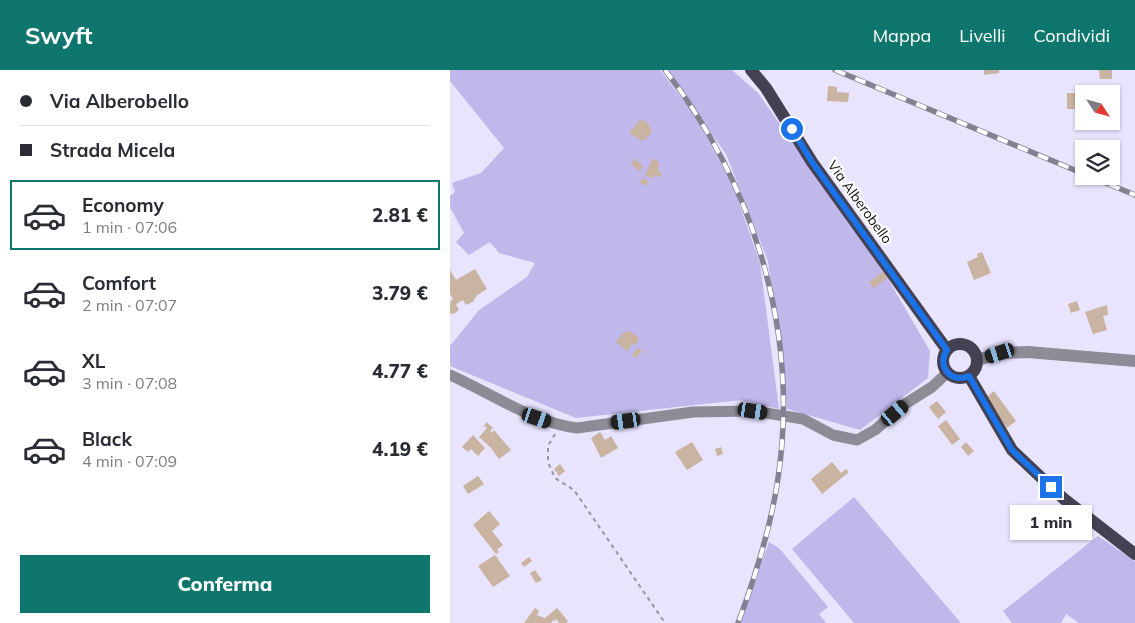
<!DOCTYPE html>
<html lang="it">
<meta charset="utf-8">
<style>
body{margin:0;font-family:Mulish,sans-serif;background:#f2f2f3;color:#2b2b33;height:100vh;display:flex;flex-direction:column;font-size:19px;white-space:nowrap}
*{box-sizing:border-box;margin:0}
p{font-size:16px;color:#7c7c81}
.icon{flex:none;width:28px;height:28px;fill:none;stroke:currentColor;stroke-width:2;stroke-linecap:round;stroke-linejoin:round}
.map{position:relative;flex:1;overflow:hidden}
.details{display:flex;flex-direction:column;background:#fff;width:450px}
.details>*{flex:none}
.hud{display:grid;align-content:center;height:110px;padding:0 20px;background:#fff}
.needle{width:32px;rotate:126deg}
.buttons{position:absolute;left:625px;top:15px;display:grid;gap:10px}
.buttons a{display:grid;place-items:center;width:45px;height:45px;border-radius:0px;background:#fff;box-shadow:0 1px 4px #0004;font-size:25px}
.end{position:absolute;width:22px;height:22px;margin:-11px;border:6px solid #1a73e8;background:#fff;box-shadow:0 0 0 2px #fff}
.from{border-radius:50%}
.bubble{position:absolute;height:35px;border-radius:0px;background:#fff;box-shadow:0 1px 4px #0004;font-size:16px;font-weight:800;line-height:35px;text-align:center}
.car{position:absolute;width:15px;height:30px;margin:-15px -8px;border-radius:6px;box-shadow:0 0 4px 1px #0007;background:linear-gradient(#222 24%,#8ab4d8 0 40%,#222 0 76%,#8ab4d8 0 86%,#222 0)}
.hud b{display:flex;align-items:center;gap:18px;height:48px;font-size:19px}
.hud b+b{border-top:1px solid #e1e1e2}
.hud i{width:12px;height:12px;background:#2b2b33}
ul{padding:0;list-style:none}
li{display:flex;align-items:center;gap:15px;height:70px;margin:0 10px 8px;padding:0 10px;border:2px solid transparent;border-radius:0px}
li div{flex:1}
li b{display:block;font-size:19px}
li em{font-style:normal;font-weight:800}
li.active{border-color:#0f766e}
li>.icon{width:45px;height:45px;stroke-width:1.5}
.action{display:flex;gap:10px;margin-top:auto;padding:10px 20px}
.action a{flex:1;height:58px;border-radius:0px;background:#0f766e;color:#fff;font-size:20px;font-weight:800;line-height:58px;text-align:center}
header{display:flex;align-items:center;gap:30px;box-sizing:border-box;height:70px;padding:0 25px;background:#0f766e;color:#fff}
header strong{font-size:24px}
nav{display:flex;gap:28px;margin-inline-start:auto;font-size:18px}
main{display:flex;flex:1;min-height:0}
.map>svg:first-child{display:block}
.green{fill:#c0b7eb}
.building{fill:#c9b3a1}
.lines{fill:none;stroke-linecap:round;stroke-linejoin:round}
.path{stroke:#9793a7;stroke-width:2;stroke-dasharray:4 4;stroke-linecap:butt}
.minor{stroke:#8c8b96;stroke-width:11}
.tertiary{stroke:#8c8b96;stroke-width:12}
.primary{stroke:#444153;stroke-width:12}
.rail-casing{stroke:#848192;stroke-width:5.5}
.rail{stroke:#fff;stroke-width:4;stroke-dasharray:11;stroke-linecap:butt}
.route{stroke:#1a73e8;stroke-width:6}
.labels{text-anchor:middle;dominant-baseline:central;stroke-width:4.5;stroke-linejoin:round;paint-order:stroke}
.street-label{font-size:14px;fill:#0d0b13;stroke:#fff}
</style>
<header>
<strong>Swyft</strong>
<nav><a>Mappa</a><a>Livelli</a><a>Condividi</a></nav>
</header>
<main>
<section class="details">
<div class="hud">
<b><i class="from"></i>Via Alberobello</b>
<b><i></i>Strada Micela</b>
</div>
<ul>
<li class="active"><svg class="icon" aria-label="car" viewBox="0 0 24 24"><path d="M5 17H2v-5l4-1 3-4h7l3 4 3 1v5h-3M9 17h6M6 11h13"/><circle cx="7" cy="17" r="2"/><circle cx="17" cy="17" r="2"/></svg><div><b>Economy</b><p>1 min · 07:06</p></div><em>2.81 €</em></li>
<li><svg class="icon" aria-label="car" viewBox="0 0 24 24"><path d="M5 17H2v-5l4-1 3-4h7l3 4 3 1v5h-3M9 17h6M6 11h13"/><circle cx="7" cy="17" r="2"/><circle cx="17" cy="17" r="2"/></svg><div><b>Comfort</b><p>2 min · 07:07</p></div><em>3.79 €</em></li>
<li><svg class="icon" aria-label="car" viewBox="0 0 24 24"><path d="M5 17H2v-5l4-1 3-4h7l3 4 3 1v5h-3M9 17h6M6 11h13"/><circle cx="7" cy="17" r="2"/><circle cx="17" cy="17" r="2"/></svg><div><b>XL</b><p>3 min · 07:08</p></div><em>4.77 €</em></li>
<li><svg class="icon" aria-label="car" viewBox="0 0 24 24"><path d="M5 17H2v-5l4-1 3-4h7l3 4 3 1v5h-3M9 17h6M6 11h13"/><circle cx="7" cy="17" r="2"/><circle cx="17" cy="17" r="2"/></svg><div><b>Black</b><p>4 min · 07:09</p></div><em>4.19 €</em></li>
</ul>
<div class="action"><a>Conferma</a></div>
</section>
<div class="map">
<svg width="685" height="553" viewBox="0 0 685 553">
<rect width="100%" height="100%" fill="#e8e4fe"/>
<path class="green" d="M0 0H210L244 44 283 116 310 193 329 339 291 330 126 348 0 296V276L29 240 77 207 85 193 49 183 40 172 19 185 6 172 14 163 0 137V126L5 122 2 113 31 103 54 78 0 11Z
M217 0H282L308 23 431 197 480 281 478 308 410 360 337 339 318 191 276 84Z
M404 427 510 552V553H404L342 479Z
M648 466 685 491V553H629L616 544 611 553H562L553 541Z
M319 472 330 479 378 537 369 544 376 553H290Z"/>
<path class="building" d="M534 0H549V3L534 5Z
M649 0H662V9H650Z
M378 16 387 17V22L399 23 398 32 377 31Z
M617 23H634V39H617Z
M190 50 197 52 202 61 200 65 193 71 180 64V62Z
M185 89 193 96 190 102 181 94Z
M205 89 209 93 208 100 211 103 212 105 210 107 205 105 203 108 195 106V104L202 90Z
M192 108 199 111 196 116 190 113Z
M532 182 541 203 524 210 517 192 528 187 527 184Z
M25 199 37 219 26 226 27 227 24 229V231L16 235 13 230 6 234 9 240 5 243 0 244V232L3 229 0 224V200L6 210Z
M433 202 437 208 424 218 419 212Z
M627 231 630 240 621 243 618 234Z
M657 235 658 245 653 246 657 260 643 264 635 242Z
M180 261 189 268 186 275 183 274 177 281 166 272 173 263Z
M188 278 192 281 186 288 182 285Z
M544 321 566 351 557 358 535 328Z
M487 331 496 342 488 349 479 337Z
M496 350 510 369 502 375 488 356Z
M37 352 43 358 40 361 42 363 44 360 61 380 49 389 41 378 29 367 37 358 34 356Z
M150 362 155 370 161 366 168 378 151 388 141 368Z
M23 365 35 378 28 386 21 379 18 382 12 377Z
M242 372 253 390 237 400 225 382Z
M516 372 524 381 518 386 511 377Z
M271 377 273 384 267 386 265 379Z
M382 392 391 403 396 399 399 402 372 424 361 409Z
M110 394 115 401 109 406 104 399Z
M28 406 34 414 18 424 13 416Z
M39 441 50 454 42 461 53 475 47 480 49 482 46 484 23 455Z
M45 485 60 506 43 517 28 496Z
M79 487 82 491 74 497 71 493Z
M85 500 92 510 86 513 80 503Z
M85 538 89 541 87 545 95 548 107 538 118 551 116 553H109L106 549 104 551 103 550 101 553H74Z"/>
<g class="lines">
<path class="path" d="M105 364 98 376V392L105 408 124 420 215 553"/>
<path class="minor" d="M0 305C41 323 81 352 127 358L243 342 303 341 353 349 383 365 407 370 425 360 455 334 482 317 497 303"/>
<path class="tertiary" d="M528 290 550 283 578 282 685 291"/>
<path class="primary" d="M301 0 316 18 362 92 497 280
M493 291a17 17 0 1 1 34 0a17 17 0 1 1-34 0Z
M519 306 562 380 614 429 685 484"/>
<g class="rail-casing">
<path id="rail" d="M215 0C306 117 351 268 327 415 319 463 305 508 288 553
M385 0 634 104
M639 106 685 125"/>
</g>
<use href="#rail" class="rail"/>
</g>
<g class="lines">
<path class="route" d="M342 59 362 92 497 280C486 296 501 314 519 306L562 380 601 417"/>
</g>
<g class="labels">
<g class="street-label">
<text transform="translate(410 132) rotate(54)">Via Alberobello</text>
</g>
</g>
</svg>
<div class="buttons">
<a><svg class="needle" viewBox="-14 -14 28 28"><path d="M0-13l5 13h-10z" fill="#e53935"/><path d="M0 13l5-13h-10z" fill="#7c7c81"/></svg></a>
<a><svg class="icon" aria-label="layers" viewBox="0 0 24 24"><path d="M12 4l9 5-9 5-9-5zM3 14l9 5 9-5"/></svg></a>
</div>
<i class="end from" style="left:342px;top:59px"></i>
<i class="end" style="left:601px;top:417px"></i>
<div class="bubble" style="left:560px;top:435px;width:82px">1 min</div>
<i class="car" style="left:550px;top:283px;rotate:252deg"></i>
<i class="car" style="left:303px;top:341px;rotate:99deg"></i>
<i class="car" style="left:445px;top:343px;rotate:50deg"></i>
<i class="car" style="left:87px;top:348px;rotate:109deg"></i>
<i class="car" style="left:176px;top:351px;rotate:262deg"></i>
</div>
</main>
